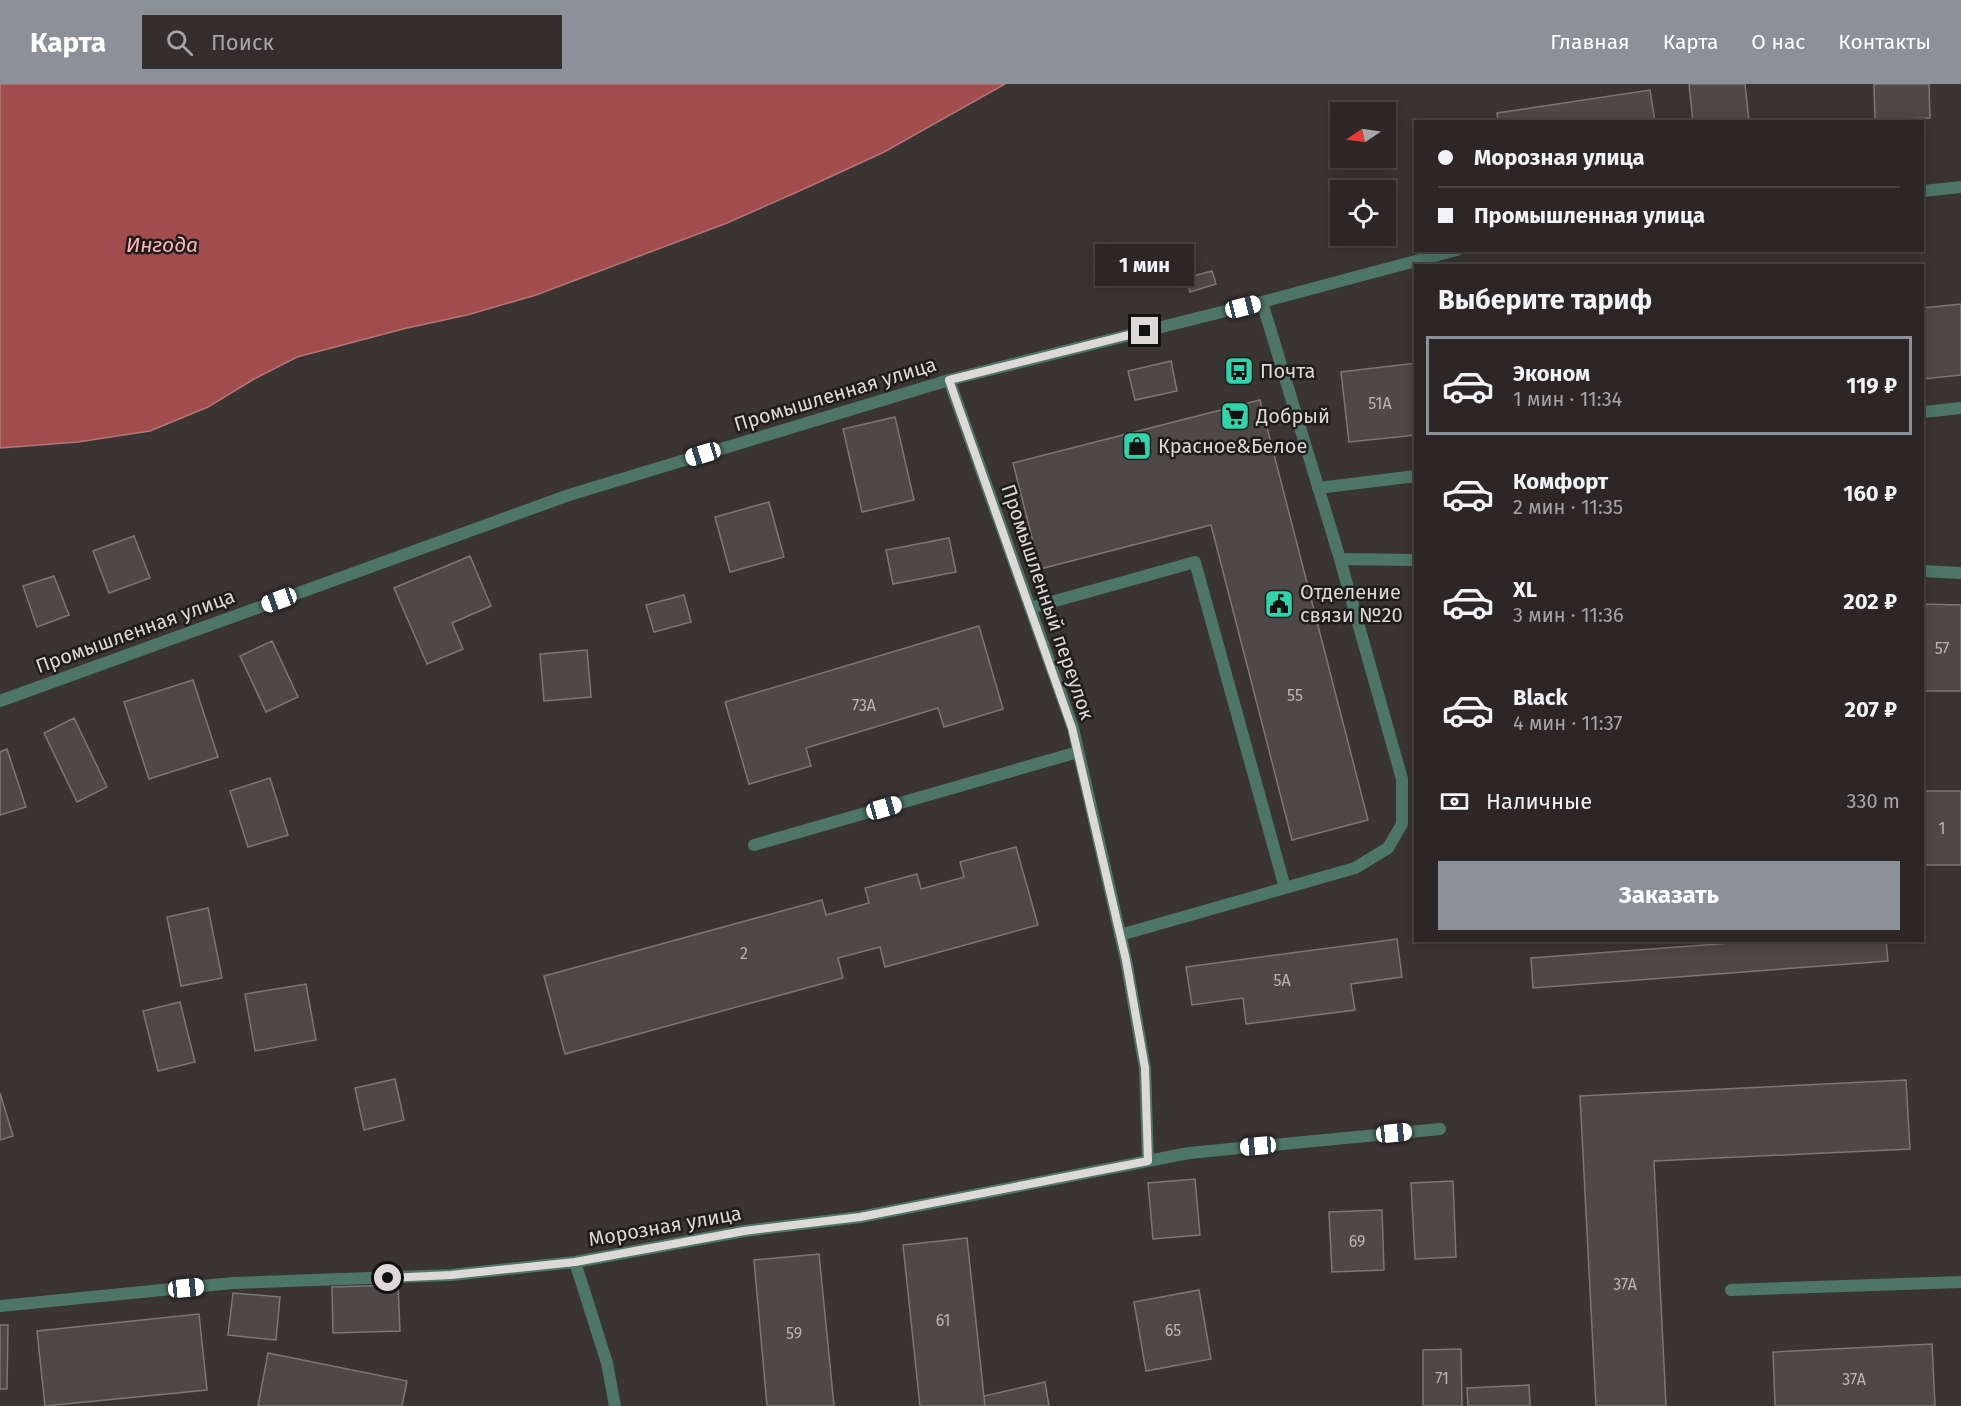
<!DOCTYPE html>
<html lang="ru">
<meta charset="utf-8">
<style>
body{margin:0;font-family:"Fira Sans",sans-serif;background:#342f2e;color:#f1f3f6;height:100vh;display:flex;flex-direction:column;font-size:22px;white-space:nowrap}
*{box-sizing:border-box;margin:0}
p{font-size:20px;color:#a6a5a7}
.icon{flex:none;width:33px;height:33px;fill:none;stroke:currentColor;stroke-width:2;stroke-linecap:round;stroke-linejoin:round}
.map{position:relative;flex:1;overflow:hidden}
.sheet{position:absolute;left:1414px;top:180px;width:510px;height:678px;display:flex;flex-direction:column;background:#2c2726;border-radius:0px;box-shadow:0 3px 15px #0003,0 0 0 2px #484443}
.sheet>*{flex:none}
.banner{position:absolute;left:1414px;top:36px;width:510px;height:132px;border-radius:0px;box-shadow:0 3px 15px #0003,0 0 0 2px #484443;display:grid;align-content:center;height:132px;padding:0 24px;background:#2c2726}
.needle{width:39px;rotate:257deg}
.controls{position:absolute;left:1330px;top:18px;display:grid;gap:12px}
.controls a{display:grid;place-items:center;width:66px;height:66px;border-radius:0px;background:#2c2726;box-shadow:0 3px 15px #0003,0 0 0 2px #484443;font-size:30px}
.end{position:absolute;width:27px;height:27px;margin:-14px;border:8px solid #ded9d9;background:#111;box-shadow:0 0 0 3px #111}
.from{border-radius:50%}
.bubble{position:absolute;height:42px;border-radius:0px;background:#2c2726;box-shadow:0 3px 15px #0003,0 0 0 2px #484443;font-size:20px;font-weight:700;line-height:42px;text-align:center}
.car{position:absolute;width:18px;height:36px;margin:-18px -9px;border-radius:8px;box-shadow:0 0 4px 2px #0007;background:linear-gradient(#fff 24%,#345 0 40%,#fff 0 76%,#345 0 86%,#fff 0)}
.banner b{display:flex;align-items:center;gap:21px;height:57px;font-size:22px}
.banner b+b{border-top:2px solid #484443}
.banner i{width:15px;height:15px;background:#f1f3f6}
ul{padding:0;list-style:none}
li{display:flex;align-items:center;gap:18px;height:99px;margin:0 12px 9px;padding:0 12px;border:3px solid transparent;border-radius:0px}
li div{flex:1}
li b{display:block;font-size:22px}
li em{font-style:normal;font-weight:700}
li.on{border-color:#8c9099}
li>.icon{width:54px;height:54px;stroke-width:1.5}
h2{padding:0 24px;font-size:27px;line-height:72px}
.pay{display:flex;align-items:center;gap:15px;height:66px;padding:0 24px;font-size:22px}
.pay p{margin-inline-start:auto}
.action{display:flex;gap:12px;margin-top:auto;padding:12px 24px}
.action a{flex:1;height:69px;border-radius:0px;background:#8c9099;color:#fff;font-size:24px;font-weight:700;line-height:69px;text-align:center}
header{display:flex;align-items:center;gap:36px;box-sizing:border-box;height:84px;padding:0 30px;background:#8c9099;color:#fff}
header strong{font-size:28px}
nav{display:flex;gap:33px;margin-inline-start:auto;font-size:21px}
.search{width:420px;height:54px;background:#342f2e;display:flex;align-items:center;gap:15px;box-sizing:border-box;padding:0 21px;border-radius:0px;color:#a6a5a7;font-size:22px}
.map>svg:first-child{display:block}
.water{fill:#a14d4e;stroke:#b37778;stroke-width:1.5}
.building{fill:#4f4848;stroke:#7e7676;stroke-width:1.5}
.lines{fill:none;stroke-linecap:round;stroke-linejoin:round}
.service{stroke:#4e7668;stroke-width:12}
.minor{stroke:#4e7668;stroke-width:12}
.route{stroke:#ded9d9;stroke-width:8}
.labels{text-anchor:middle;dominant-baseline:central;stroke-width:5;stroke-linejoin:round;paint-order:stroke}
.number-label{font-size:16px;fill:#bab5b5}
.poi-label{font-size:20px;fill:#ded9d9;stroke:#1f1c1c;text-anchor:start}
.street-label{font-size:20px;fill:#ded9d9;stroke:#1f1c1c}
.water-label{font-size:21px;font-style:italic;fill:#ffb6b4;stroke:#1f1c1c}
</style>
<header>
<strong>Карта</strong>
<div class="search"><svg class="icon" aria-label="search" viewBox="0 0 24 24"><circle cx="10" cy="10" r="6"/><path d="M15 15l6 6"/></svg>Поиск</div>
<nav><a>Главная</a><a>Карта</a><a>О нас</a><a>Контакты</a></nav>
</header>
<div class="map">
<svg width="1961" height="1322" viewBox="0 0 1961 1322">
<rect width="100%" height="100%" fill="#3a3433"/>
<path class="water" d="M0 0H1005L884 68 806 104 727 139 536 211 467 231 407 244 297 273 254 295 208 323 150 347 78 358 0 364Z"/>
<path class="building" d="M1689 0H1745L1749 38H1693Z
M1874 0H1929L1930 34 1875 36Z
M1650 6 1655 38H1498L1497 29Z
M1212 187 1216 200 1190 208 1186 194Z
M1961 220V291L1923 295V224Z
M1171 277 1177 307 1135 316 1128 287Z
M1416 279V351L1349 358 1341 288Z
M1260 316 1368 736 1292 756 1211 441 1040 485 1013 379Z
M895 333 914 416 862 428 843 345Z
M769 418 784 473 730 488 715 433Z
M134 452 150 494 109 509 93 467Z
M949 454 956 488 893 500 886 466Z
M470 472 491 522 452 539 463 565 427 580 394 504Z
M54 492 69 531 37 543 23 502Z
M684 511 691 538 654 548 646 521Z
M1923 520 1961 521V607H1923Z
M979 542 1003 625 944 643 938 624 806 664 811 682 749 700 725 618Z
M272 557 298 613 266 628 240 572Z
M587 566 591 613 544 617 540 570Z
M193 596 218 673 149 695 124 618Z
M74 634 107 703 77 718 44 649Z
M7 665 26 723 0 731V668Z
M270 694 288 751 248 763 230 707Z
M1923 707H1961V781H1923Z
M1016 763 1038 841 885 883 880 863 838 874 843 894 565 970 544 892 822 816 826 831 869 819 865 804 917 790 921 805 964 793 960 778Z
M208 824 222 894 181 902 167 833Z
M1397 855 1402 893 1351 900 1355 926 1246 940 1243 914 1192 921 1186 883Z
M1771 856H1886L1888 877 1533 904 1531 874Z
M306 900 316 956 255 967 245 910Z
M180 918 195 978 158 987 143 927Z
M395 995 404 1036 364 1046 355 1004Z
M1906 996 1910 1065 1654 1077 1666 1322H1596L1580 1012Z
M0 1009 13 1052 0 1056Z
M1195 1095 1200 1151 1153 1155 1148 1099Z
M1453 1097 1456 1173 1415 1175 1411 1099Z
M1382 1126 1384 1186 1332 1188 1329 1128Z
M967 1154 985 1322H920L903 1161Z
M819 1170 834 1322H767L754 1176Z
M398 1201 400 1247 333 1249 332 1203Z
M1199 1206 1211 1275 1146 1287 1134 1218Z
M233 1209 280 1213 276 1256 228 1251Z
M199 1230 207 1306 45 1322 37 1247Z
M0 1241H8L7 1305H0Z
M1932 1260 1935 1322H1775L1773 1268Z
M1461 1265 1462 1322H1423V1266Z
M268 1269 407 1297 402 1322H258Z
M1045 1298 1049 1322H985L984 1312Z
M1529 1301 1530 1322H1468L1467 1304Z"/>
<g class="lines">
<path class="service" d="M1262 218 1340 475 1416 476
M1923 328 1961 324
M1318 404 1416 392
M1923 487 1961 489
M1030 524 1195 478 1285 804
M754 761 1078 668
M1120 851 1355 784 1388 764 1402 740V695L1340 475
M1731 1206 1961 1198"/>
<path class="minor" d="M1923 107 1961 103
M949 296 1073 644 1126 876 1145 984 1148 1077
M0 617 569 411 949 296 1262 218 1457 166
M575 1178 607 1279 615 1322
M0 1222 233 1199 451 1191 575 1178 744 1147 860 1133 1189 1069 1440 1045"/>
</g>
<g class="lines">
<path class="route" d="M388 1194 451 1191 575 1178 744 1147 860 1133 1148 1077 1145 984 1126 876 1072 644 949 296 1145 247"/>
</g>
<defs>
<g id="bus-square" transform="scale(1.5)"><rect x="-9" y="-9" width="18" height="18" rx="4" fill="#2fd4aa" stroke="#1f1c1c"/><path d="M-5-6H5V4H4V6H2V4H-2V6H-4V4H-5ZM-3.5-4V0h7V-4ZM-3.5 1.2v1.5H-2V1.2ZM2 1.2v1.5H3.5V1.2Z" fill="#111"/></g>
<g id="supermarket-square" transform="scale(1.5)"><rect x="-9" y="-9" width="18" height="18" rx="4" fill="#2fd4aa" stroke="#1f1c1c"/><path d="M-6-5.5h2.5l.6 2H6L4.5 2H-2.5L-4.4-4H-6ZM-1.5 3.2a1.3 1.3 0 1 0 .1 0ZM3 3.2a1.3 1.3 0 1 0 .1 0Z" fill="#111"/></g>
<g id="shop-square" transform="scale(1.5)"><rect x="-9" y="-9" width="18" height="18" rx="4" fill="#2fd4aa" stroke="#1f1c1c"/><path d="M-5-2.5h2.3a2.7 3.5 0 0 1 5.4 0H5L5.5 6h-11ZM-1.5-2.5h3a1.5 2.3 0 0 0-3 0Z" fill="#111"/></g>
<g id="civic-square" transform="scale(1.5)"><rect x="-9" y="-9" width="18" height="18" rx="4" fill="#2fd4aa" stroke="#1f1c1c"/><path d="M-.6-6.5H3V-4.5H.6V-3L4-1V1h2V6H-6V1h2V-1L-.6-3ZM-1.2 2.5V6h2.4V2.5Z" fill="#111"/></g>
</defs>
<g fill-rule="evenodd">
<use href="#bus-square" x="1239" y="287"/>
<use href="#supermarket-square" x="1235" y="332"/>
<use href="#shop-square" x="1137" y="362"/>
<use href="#civic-square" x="1279" y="520"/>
</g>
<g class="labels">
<g class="number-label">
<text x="1380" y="319">51А</text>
<text x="1942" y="564">57</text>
<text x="1295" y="611">55</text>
<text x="864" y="621">73А</text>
<text x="1942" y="744">1</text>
<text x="744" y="869">2</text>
<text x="1282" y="896">5А</text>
<text x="1357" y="1157">69</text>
<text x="1625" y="1200">37А</text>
<text x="943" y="1236">61</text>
<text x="1173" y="1246">65</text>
<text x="794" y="1249">59</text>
<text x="1442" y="1294">71</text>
<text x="1854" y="1295">37А</text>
</g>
<g class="poi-label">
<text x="1260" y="287">Почта</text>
<text x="1256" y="332">Добрый</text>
<text x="1158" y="362">Красное&amp;Белое</text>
<text x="1300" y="508">Отделение<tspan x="1300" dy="23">связи №20</tspan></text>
</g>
<g class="street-label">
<text transform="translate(835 310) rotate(-17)">Промышленная улица</text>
<text transform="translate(1048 518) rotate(71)">Промышленный переулок</text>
<text transform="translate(135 547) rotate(-20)">Промышленная улица</text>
<text transform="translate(665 1142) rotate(-10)">Морозная улица</text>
</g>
<g class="water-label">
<text x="162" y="161">Ингода</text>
</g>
</g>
</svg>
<div class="controls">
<a><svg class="needle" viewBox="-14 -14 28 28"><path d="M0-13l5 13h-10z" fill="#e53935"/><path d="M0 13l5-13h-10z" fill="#a6a5a7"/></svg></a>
<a><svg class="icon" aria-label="locate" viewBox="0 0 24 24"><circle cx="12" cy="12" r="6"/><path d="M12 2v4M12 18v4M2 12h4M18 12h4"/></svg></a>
</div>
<i class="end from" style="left:388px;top:1194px"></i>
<i class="end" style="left:1145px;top:247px"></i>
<div class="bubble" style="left:1095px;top:160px;width:99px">1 мин</div>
<i class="car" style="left:1243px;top:223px;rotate:76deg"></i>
<i class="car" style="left:703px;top:370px;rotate:253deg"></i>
<i class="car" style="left:279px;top:516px;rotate:250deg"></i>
<i class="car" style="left:884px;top:724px;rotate:74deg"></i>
<i class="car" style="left:1394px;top:1049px;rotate:84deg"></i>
<i class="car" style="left:1258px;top:1062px;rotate:265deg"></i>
<i class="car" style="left:186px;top:1204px;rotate:84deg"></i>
<div class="banner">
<b><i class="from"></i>Морозная улица</b>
<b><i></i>Промышленная улица</b>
</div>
<section class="sheet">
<h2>Выберите тариф</h2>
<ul>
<li class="on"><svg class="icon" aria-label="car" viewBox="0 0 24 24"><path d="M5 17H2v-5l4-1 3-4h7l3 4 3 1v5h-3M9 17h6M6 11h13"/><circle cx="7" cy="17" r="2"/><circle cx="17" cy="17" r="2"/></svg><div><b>Эконом</b><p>1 мин · 11:34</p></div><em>119 ₽</em></li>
<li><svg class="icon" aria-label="car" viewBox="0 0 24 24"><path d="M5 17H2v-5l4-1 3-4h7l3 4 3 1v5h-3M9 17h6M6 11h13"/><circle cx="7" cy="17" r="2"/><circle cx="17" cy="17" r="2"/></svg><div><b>Комфорт</b><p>2 мин · 11:35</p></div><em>160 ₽</em></li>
<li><svg class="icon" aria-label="car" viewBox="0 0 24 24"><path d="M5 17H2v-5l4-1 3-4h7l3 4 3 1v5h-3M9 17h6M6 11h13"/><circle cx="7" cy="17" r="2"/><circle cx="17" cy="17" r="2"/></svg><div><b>XL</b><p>3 мин · 11:36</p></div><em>202 ₽</em></li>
<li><svg class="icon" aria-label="car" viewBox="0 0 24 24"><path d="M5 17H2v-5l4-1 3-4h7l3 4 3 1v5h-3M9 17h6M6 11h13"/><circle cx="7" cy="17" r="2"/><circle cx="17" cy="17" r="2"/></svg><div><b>Black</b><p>4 мин · 11:37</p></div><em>207 ₽</em></li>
</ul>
<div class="pay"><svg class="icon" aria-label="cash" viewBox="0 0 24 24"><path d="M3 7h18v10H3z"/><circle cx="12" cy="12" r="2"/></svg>Наличные<p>330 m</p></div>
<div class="action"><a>Заказать</a></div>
</section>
</div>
